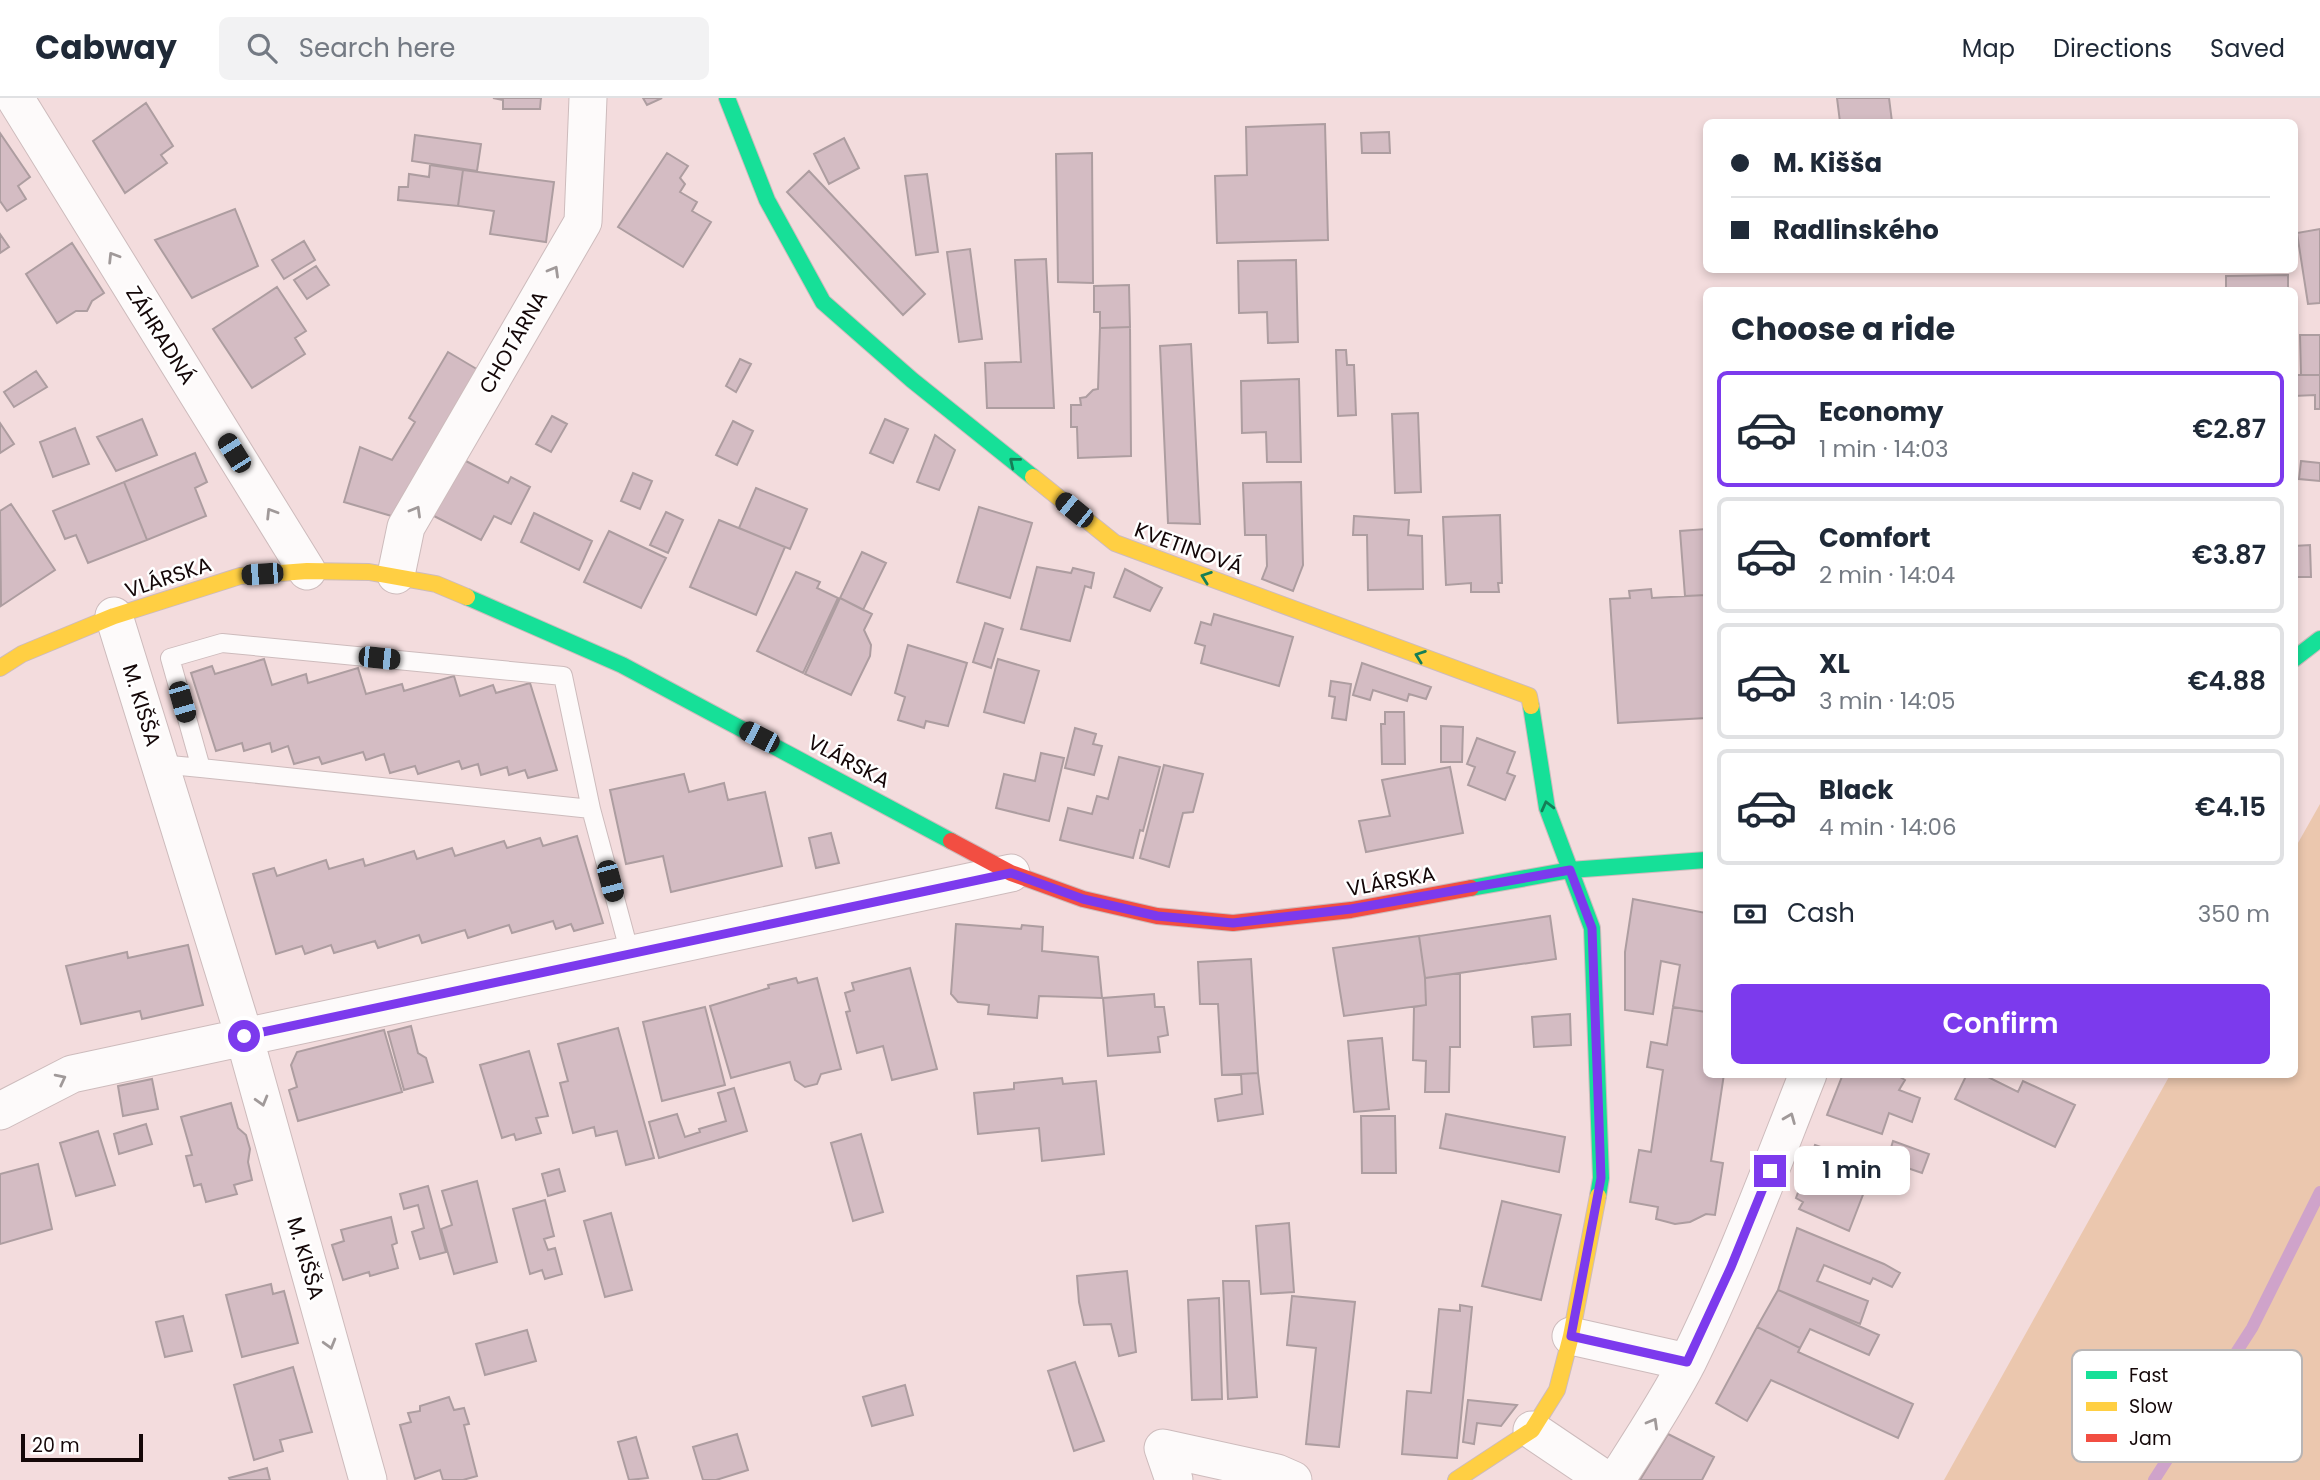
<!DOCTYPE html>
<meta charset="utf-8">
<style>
body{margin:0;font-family:Poppins,sans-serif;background:#f2f2f3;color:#1f2937;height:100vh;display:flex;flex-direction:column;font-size:26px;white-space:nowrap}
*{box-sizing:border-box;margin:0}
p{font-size:23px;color:#747a83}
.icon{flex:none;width:38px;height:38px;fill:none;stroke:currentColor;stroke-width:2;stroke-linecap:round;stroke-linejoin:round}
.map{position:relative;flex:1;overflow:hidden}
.details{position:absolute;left:1703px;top:189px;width:595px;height:791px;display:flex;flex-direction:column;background:#fff;border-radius:10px;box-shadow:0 4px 10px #0003}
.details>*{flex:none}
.hud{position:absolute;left:1703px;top:21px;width:595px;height:154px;border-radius:10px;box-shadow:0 4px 10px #0003;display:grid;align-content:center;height:154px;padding:0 28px;background:#fff}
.scale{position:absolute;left:21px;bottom:18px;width:122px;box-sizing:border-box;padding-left:7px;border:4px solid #140708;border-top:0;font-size:19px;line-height:24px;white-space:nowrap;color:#140708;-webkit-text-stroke:5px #fff;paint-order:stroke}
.end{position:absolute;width:32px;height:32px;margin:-16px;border:9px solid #7c3aed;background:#fff;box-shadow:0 0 0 4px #fff}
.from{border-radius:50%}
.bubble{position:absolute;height:49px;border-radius:10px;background:#fff;box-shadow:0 4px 10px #0003;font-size:23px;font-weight:600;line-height:49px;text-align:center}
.car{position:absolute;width:21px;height:42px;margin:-21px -10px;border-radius:9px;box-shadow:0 0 5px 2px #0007;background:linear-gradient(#222 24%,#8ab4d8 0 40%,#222 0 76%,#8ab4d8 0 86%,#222 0)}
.hud b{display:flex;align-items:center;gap:24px;height:66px;font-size:26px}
.hud b+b{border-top:2px solid #e0e1e3}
.hud i{width:18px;height:18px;background:#1f2937}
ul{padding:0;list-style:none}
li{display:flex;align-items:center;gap:21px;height:116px;margin:0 14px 10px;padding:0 14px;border:4px solid #e0e1e3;border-radius:10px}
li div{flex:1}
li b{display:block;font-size:26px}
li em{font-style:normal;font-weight:600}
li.current{border-color:#7c3aed}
li>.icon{width:63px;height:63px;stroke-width:1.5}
h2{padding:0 28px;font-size:32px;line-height:84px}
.pay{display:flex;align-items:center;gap:18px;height:77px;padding:0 28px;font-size:26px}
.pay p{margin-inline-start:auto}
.button{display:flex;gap:14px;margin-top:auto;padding:14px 28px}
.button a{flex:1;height:80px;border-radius:10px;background:#7c3aed;color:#fff;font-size:28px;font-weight:600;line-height:80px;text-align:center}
header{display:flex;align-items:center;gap:42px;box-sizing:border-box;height:98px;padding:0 35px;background:#fff;border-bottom:2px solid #e0e1e3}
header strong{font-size:33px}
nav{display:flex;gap:38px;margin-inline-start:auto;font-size:24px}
.search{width:490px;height:63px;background:#f2f2f3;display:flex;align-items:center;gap:18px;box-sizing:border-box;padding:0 24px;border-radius:10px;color:#747a83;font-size:26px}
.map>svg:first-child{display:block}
.green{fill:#ebc7ae}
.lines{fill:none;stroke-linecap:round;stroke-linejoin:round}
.stream{stroke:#cfa3ca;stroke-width:12}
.building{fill:#d4bcc3;stroke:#ad9da0;stroke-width:2}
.lane-casing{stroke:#cdbbbc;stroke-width:20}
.street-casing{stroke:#cdbbbc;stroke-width:39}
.fast-casing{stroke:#cdbbbc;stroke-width:18}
.slow-casing{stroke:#cdbbbc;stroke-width:18}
.jam-casing{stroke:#cdbbbc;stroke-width:18}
.lane{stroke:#fdfafa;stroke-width:18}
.street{stroke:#fdfafa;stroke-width:37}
.fast{stroke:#16e098;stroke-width:16}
.slow{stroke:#ffcf43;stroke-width:16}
.jam{stroke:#f24e42;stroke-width:16}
.oneway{stroke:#a09999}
.oneway2{stroke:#157e57}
.route{stroke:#7c3aed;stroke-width:9}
.labels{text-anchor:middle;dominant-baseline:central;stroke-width:5;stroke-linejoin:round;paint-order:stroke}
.street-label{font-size:21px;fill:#140708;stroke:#fff}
.key{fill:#fff;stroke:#b8b5b5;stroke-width:2}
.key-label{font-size:19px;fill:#140708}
</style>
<header>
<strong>Cabway</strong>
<div class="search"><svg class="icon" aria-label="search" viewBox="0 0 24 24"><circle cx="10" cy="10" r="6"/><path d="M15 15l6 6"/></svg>Search here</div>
<nav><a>Map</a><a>Directions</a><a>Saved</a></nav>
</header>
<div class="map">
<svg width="2320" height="1382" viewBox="0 0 2320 1382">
<rect width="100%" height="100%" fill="#f3dcdd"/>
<path class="green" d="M2320 706V1382H1944L2170 977 2294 976V752Z"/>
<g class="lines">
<path class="stream" d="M2154 1382 2252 1230 2320 1094"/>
</g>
<path class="building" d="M493 0H541L540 11H503V2Z
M643 0H662L647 7Z
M1837 0H1889L1892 24H1840Z
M146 5 173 48 161 57 167 65 125 95 93 43Z
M1325 26 1328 142 1217 145 1215 78 1247 77 1246 29Z
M1389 34 1390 55H1362L1361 35Z
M0 35 30 79 18 88 26 101 7 113 0 103Z
M415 37 481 46 477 73 412 63Z
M844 40 859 70 829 86 814 56Z
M667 55 688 68 680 80 685 86 680 94 697 104 692 113 711 124 683 169 618 129Z
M1092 55 1093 185 1058 184 1056 56Z
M430 67 463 72 458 108 398 102 399 89H408L409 76 429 79Z
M463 72 554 84 546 144 490 136 494 113 458 108Z
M809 73 925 196 903 217 787 94Z
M927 76 938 154 916 157 905 78Z
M235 111 258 168 192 200 155 142Z
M2320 131V205L2308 206 2297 135Z
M0 136 9 149 0 155Z
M304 143 315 162 284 181 272 162Z
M72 145 104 195 92 203 87 213H76L57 225 26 176Z
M970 151 982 241 959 244 947 154Z
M1046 161 1054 310H987L985 265 1021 264 1015 162Z
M1296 162 1298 244 1268 245 1267 214 1239 215 1238 163Z
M316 168 329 187 307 201 294 182Z
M2288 177V192H2226V178Z
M1129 187 1130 229 1100 230V214H1094V188Z
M277 189 306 233 295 240 305 256 252 290 213 231Z
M1130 229 1131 358 1078 360 1077 329H1071V307H1081L1080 300 1086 299 1093 292 1098 291 1100 230Z
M2300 237H2320V277H2301Z
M1191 246 1200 426 1168 425 1160 248Z
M1336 252H1346L1347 267H1354L1356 317 1338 318Z
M448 254 480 273 395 419 344 404 360 349 392 362 415 324 409 320Z
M740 261 751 266 736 294 726 288Z
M36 273 47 289 14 309 4 294Z
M2294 277H2320V311H2315V297L2294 298Z
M1299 281 1301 364H1267L1266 334 1242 335 1241 283Z
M1418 315 1421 394 1395 395 1392 316Z
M552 318 567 326 551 354 536 346Z
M142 321 157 357 116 373 97 339Z
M885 321 908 331 893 365 870 355Z
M733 323 753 333 737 367 716 357Z
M0 325 14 346 0 355Z
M75 330 89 366 53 379 40 344Z
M935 337 955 352 939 392 917 384Z
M195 355 207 384 195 390 206 418 147 442 124 384Z
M462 361 508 385 511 379 530 389 511 426 494 418 481 442 430 416Z
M2301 363 2320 365V383L2299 381Z
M633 375 652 383 640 411 621 403Z
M124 384 147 442 88 465 76 437 65 441 53 413Z
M1301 384 1303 467 1293 493 1262 481 1267 468 1266 437H1245L1243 385Z
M756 390 807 411 790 451 739 430Z
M11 406 55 472 1 508 0 413Z
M979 409 1032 425 1010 500 957 484Z
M666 414 683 422 668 455 650 447Z
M534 415 592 443 579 472 521 444Z
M1500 417 1502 485H1498L1499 494H1471V485L1446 487 1443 419Z
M1354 418 1409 422 1408 437 1422 438 1423 491 1368 492 1367 437H1353Z
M719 422 785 449 756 517 690 489Z
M1706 431V497L1685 498 1680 433Z
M609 433 666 460 641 510 584 484Z
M2310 447 2311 479H2294V448Z
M862 454 886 465 863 512 840 500Z
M1037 469 1071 475 1073 470 1094 475 1091 490 1085 488 1070 543 1021 531Z
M1125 471 1162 490 1150 513 1114 499Z
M796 474 820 484 817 490 838 500 803 575 757 553Z
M1651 491 1652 500 1706 497V620L1618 625 1610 501 1630 500 1629 493Z
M840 500 872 516 864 532 871 547 870 558 851 597 805 576Z
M1214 516 1293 539 1279 588 1201 565 1205 548 1195 545 1201 524 1211 527Z
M985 525 1003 531 991 570 973 564Z
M908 547 967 565 948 628 926 623 924 630 898 622 905 599 895 595Z
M264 561 272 587 306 576 308 585 358 570 366 596 402 586 404 593 454 578 460 598 493 587 496 595 530 585 557 672 528 680 525 672 509 677 507 669 481 677 478 666 462 671 459 663 418 676 415 668 390 675 384 656 366 662 363 654 322 666 319 659 294 666 288 648 272 654 270 645 244 653 242 645 216 653 191 575 212 568 215 576Z
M998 561 1039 573 1024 625 984 614Z
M1362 565 1431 589 1426 601 1409 596 1407 603 1373 592 1370 602 1353 597Z
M1331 583 1351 586 1346 622 1332 620 1335 599 1329 598Z
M1385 614H1404L1405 666H1382L1381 626H1385Z
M1441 628 1463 629 1462 664H1441Z
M1075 630 1096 636 1093 646 1102 648 1094 677 1065 670Z
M1477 640 1515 654 1507 675 1515 678 1505 702 1468 687 1475 669 1467 666Z
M1041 655 1064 660 1049 723 996 710 1004 676 1035 683Z
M1119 659 1160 669 1143 733 1140 732 1133 760 1060 742 1068 710 1092 716 1097 698 1108 701Z
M1164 667 1203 676 1193 714 1183 715 1169 769 1140 760Z
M1450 669 1463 735 1366 754 1359 723 1390 718 1382 682Z
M684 676 689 694 724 685 728 702 765 694 782 768 671 794 663 758 626 766 610 692Z
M831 735 839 765 816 770 809 740Z
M577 738 603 825 574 833 571 826 556 831 553 823 512 835 509 827 468 840 465 832 422 845 419 837 378 850 375 843 334 855 331 847 305 856 302 848 276 856 253 776 274 770 277 778 326 762 329 771 363 761 365 768 414 753 417 761 452 750 455 758 504 743 507 750 540 740 543 748Z
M1633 801 1706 815V914L1673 909 1680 867 1661 863 1653 916 1625 912V854Z
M1550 818 1556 861 1425 880 1419 838Z
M956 826 1021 831 1022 827 1043 829 1042 853 1098 859 1102 900 1039 898 1037 920 988 916 989 907 958 904 951 896Z
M1419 838 1425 880 1426 907 1344 918 1333 850Z
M188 847 203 907 142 921 140 913 81 926 66 868 127 854 128 860Z
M1251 861 1258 975 1222 977 1218 906H1200L1198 864Z
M910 870 937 971 892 982 883 948 857 955 846 914 850 913 845 895 854 892 852 885Z
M1460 875V949H1450L1449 994H1425L1426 963 1413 962 1414 909 1426 907 1425 880Z
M796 880 798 885 817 880 841 971 821 976 817 986 805 989 795 982 790 964 731 980 710 908 769 890 768 887Z
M1154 896 1155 909H1164L1168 937 1158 939 1160 954 1108 958 1103 900Z
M705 909 725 987 662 1003 643 924Z
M1673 909 1706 914V976H1724L1711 1063 1723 1065 1715 1117 1706 1116 1690 1124 1675 1126 1656 1121 1658 1109 1630 1104 1639 1052 1651 1054 1663 972 1647 969 1651 944 1667 947Z
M1570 916 1571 947 1534 949 1532 919Z
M411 928 418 955 426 960 433 984 404 992 388 934Z
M618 930 654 1060 626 1067 617 1033 596 1038 594 1029 573 1035 560 985 568 983 558 946Z
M384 932 402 994 298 1023 289 992 297 989 291 967 297 954Z
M1382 940 1389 1011 1354 1014 1348 943Z
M529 953 548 1018 536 1020 541 1035 516 1042 514 1036 502 1040 480 967Z
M1258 975 1263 1016 1218 1023 1215 1001 1242 996 1241 976Z
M1843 976H1895L1905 982 1899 992 1920 1000 1912 1024 1889 1015 1882 1036 1827 1017Z
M1967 976H1982L2018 994 2023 983 2075 1007 2055 1049 1955 1001Z
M1062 980 1063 986 1096 983 1104 1056 1042 1063 1039 1030 978 1036 974 995 1014 991V985Z
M152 981 158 1011 123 1018 118 988Z
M734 990 747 1033 659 1060 649 1024 677 1016 685 1039 700 1034 699 1031 726 1023 718 995Z
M231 1005 238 1030 246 1037 250 1051 248 1064 252 1082 234 1087 237 1096 206 1104 201 1086 194 1088 186 1058 192 1057 181 1019Z
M1446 1016 1565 1039 1559 1074 1440 1050Z
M1361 1018H1395L1396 1075H1362Z
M146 1026 152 1046 119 1056 114 1036Z
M98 1033 115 1087 76 1098 60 1045Z
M861 1036 883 1114 853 1123 831 1045Z
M1893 1043 1929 1056 1922 1075 1887 1063Z
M1815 1047 1874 1068 1849 1133 1799 1111 1803 1104 1796 1100Z
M38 1066 52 1131 0 1146V1076Z
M559 1071 565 1093 548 1098 542 1076Z
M477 1083 497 1164 454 1176 441 1131 452 1127 442 1093Z
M428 1088 446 1154 420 1161 412 1134 424 1130 418 1107 404 1111 400 1096Z
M545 1102 554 1138 544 1141 548 1152 555 1150 562 1176 545 1181 542 1172 530 1176 513 1111Z
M1502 1103 1561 1117 1541 1202 1482 1188Z
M611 1115 632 1192 605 1199 584 1123Z
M391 1119 397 1145 392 1147 398 1170 370 1178 369 1174 343 1182 332 1147 344 1143 341 1132Z
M1289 1125 1294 1194 1261 1196 1256 1128Z
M1797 1130 1884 1166 1900 1175 1892 1189 1873 1180 1870 1186 1824 1167 1817 1183 1868 1203 1860 1226 1778 1192Z
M1127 1173 1136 1254 1119 1258 1111 1226 1084 1227 1079 1204 1077 1178Z
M1223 1183H1249L1257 1299 1228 1301Z
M271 1186 273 1196 284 1193 298 1245 242 1259 226 1197Z
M1778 1192 1879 1237 1869 1257 1810 1231 1800 1250 1757 1229Z
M1292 1198 1355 1204 1339 1349 1306 1346 1316 1250 1287 1247Z
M1219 1200 1222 1301 1192 1302 1188 1202Z
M1460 1207 1472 1209 1457 1360 1402 1356 1407 1293 1431 1295 1439 1211 1460 1213Z
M183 1218 192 1253 165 1259 156 1224Z
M1757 1229 1800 1250 1798 1254 1913 1306 1898 1340 1771 1282 1747 1323 1716 1305Z
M527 1232 536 1263 485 1277 476 1246Z
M1075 1264 1104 1343 1074 1353 1048 1273Z
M293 1269 312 1334 280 1342 283 1353 254 1362 234 1287Z
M905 1287 913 1317 872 1328 863 1299Z
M449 1299 454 1312 464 1310 469 1326 464 1327 477 1378 463 1382H443L440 1372 415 1381 400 1327 411 1324 408 1315 420 1313V1308Z
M1468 1302 1517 1307 1501 1328 1477 1325 1474 1346 1463 1344Z
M737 1336 748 1372 716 1382H703L693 1349Z
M1668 1336 1714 1359 1702 1382H1640Z
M636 1339 648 1380 629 1382 618 1344Z
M267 1370 270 1382H230L229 1380Z"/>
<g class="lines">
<g class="lane-casing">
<path id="lane" d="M160 666 201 670 591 711 563 578 222 545 170 560 201 670
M591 711 630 856"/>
</g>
<g class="street-casing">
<path id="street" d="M15 0 307 473
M396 477 406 429 583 124 588 0
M114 518 244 938 368 1382
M0 1013 72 976 1011 775
M1571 1238 1687 1264
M1532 1332 1606 1382
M1174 1382 1163 1350 1277 1375 1293 1382
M1616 1382C1641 1343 1667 1304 1688 1263 1734 1170 1770 1072 1808 976"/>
</g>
<g class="fast-casing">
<path id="fast" d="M727 0 767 102 823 204 912 282 1033 379
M467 499 622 567 951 743
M2294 561 2320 541
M1531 608 1547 710 1592 830 1601 1080 1598 1098
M1471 790 1570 772 1706 762"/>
</g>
<g class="slow-casing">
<path id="slow" d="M1033 379 1115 445 1529 598 1531 608
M0 570 22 556 114 518 240 478 307 473 369 474 436 486 467 499
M1456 1382 1532 1332 1557 1292 1571 1238 1598 1098"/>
</g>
<g class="jam-casing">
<path id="jam" d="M951 743 1011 775 1083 801 1157 818 1233 825 1351 812 1471 790"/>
</g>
<use href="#lane" class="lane"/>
<use href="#street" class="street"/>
<use href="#fast" class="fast"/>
<use href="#slow" class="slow"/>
<use href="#jam" class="jam"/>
</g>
<defs><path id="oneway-chevron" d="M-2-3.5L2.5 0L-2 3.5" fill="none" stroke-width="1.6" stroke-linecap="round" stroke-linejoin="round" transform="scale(1.75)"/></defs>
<g class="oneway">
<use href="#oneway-chevron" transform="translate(113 159) rotate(-122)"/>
<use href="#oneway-chevron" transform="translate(554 173) rotate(-60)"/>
<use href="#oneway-chevron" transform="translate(416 413) rotate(-60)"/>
<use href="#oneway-chevron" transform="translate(271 415) rotate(-122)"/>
<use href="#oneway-chevron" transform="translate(61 981) rotate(-27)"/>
<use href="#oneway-chevron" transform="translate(262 1003) rotate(74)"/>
<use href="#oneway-chevron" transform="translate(1790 1020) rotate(-68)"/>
<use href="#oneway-chevron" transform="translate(330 1246) rotate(74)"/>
<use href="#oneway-chevron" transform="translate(1653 1325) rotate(-60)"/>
</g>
<g class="oneway2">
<use href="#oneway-chevron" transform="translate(1014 364) rotate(-141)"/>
<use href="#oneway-chevron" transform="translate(1206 479) rotate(-160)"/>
<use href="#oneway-chevron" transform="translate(1420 558) rotate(-160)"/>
<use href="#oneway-chevron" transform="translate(1547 708) rotate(-104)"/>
</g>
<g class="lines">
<path class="route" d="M244 938 1011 775 1083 801 1157 818 1233 825 1351 811 1570 772 1592 830 1601 1080 1571 1238 1687 1264 1731 1169 1770 1073"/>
</g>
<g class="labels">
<g class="street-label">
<text transform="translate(161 237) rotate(58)">ZÁHRADNÁ</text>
<text transform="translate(513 244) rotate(-60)">CHOTÁRNA</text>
<text transform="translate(1189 450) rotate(20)">KVETINOVÁ</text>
<text transform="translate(168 479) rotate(-18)">VLÁRSKA</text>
<text transform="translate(142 607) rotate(73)">M. KIŠŠA</text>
<text transform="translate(849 663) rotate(28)">VLÁRSKA</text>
<text transform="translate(1391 783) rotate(-10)">VLÁRSKA</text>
<text transform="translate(306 1160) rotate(74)">M. KIŠŠA</text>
</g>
</g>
<rect x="2072" y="1252" width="230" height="112" rx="10" class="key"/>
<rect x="2086" y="1273" width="31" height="8" fill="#16e098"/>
<rect x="2086" y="1304" width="31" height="9" fill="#ffcf43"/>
<rect x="2086" y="1336" width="31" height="8" fill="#f24e42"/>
<g class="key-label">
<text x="2129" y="1284">Fast</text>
<text x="2129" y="1315">Slow</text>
<text x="2129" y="1347">Jam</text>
</g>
</svg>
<div class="scale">20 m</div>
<i class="end from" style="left:244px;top:938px"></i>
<i class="end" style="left:1770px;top:1073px"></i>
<div class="bubble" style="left:1794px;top:1048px;width:116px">1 min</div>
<i class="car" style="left:234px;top:355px;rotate:328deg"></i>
<i class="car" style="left:1074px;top:412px;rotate:309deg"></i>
<i class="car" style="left:262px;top:476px;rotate:266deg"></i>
<i class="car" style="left:379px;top:560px;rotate:96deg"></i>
<i class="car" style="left:182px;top:604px;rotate:164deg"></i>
<i class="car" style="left:759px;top:639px;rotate:297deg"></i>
<i class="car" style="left:610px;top:783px;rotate:165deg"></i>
<div class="hud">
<b><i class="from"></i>M. Kišša</b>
<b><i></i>Radlinského</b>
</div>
<section class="details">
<h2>Choose a ride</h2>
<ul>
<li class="current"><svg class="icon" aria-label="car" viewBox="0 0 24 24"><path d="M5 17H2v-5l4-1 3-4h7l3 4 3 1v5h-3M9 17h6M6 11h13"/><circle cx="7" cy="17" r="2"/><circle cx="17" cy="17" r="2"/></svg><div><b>Economy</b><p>1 min · 14:03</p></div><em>€2.87</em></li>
<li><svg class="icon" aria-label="car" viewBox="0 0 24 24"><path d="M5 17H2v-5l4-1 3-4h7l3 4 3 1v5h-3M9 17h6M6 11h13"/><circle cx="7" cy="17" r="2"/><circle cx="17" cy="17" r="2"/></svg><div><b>Comfort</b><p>2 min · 14:04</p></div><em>€3.87</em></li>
<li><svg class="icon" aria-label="car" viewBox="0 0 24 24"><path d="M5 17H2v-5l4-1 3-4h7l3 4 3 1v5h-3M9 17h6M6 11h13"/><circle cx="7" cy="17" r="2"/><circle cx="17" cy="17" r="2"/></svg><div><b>XL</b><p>3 min · 14:05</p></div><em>€4.88</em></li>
<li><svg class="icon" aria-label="car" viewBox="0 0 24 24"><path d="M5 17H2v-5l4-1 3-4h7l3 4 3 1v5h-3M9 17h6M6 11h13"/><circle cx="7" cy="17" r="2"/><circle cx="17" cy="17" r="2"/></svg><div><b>Black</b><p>4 min · 14:06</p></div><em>€4.15</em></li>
</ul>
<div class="pay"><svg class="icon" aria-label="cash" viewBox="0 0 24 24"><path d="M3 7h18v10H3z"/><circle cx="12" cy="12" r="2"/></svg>Cash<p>350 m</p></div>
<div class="button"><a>Confirm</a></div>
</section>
</div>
